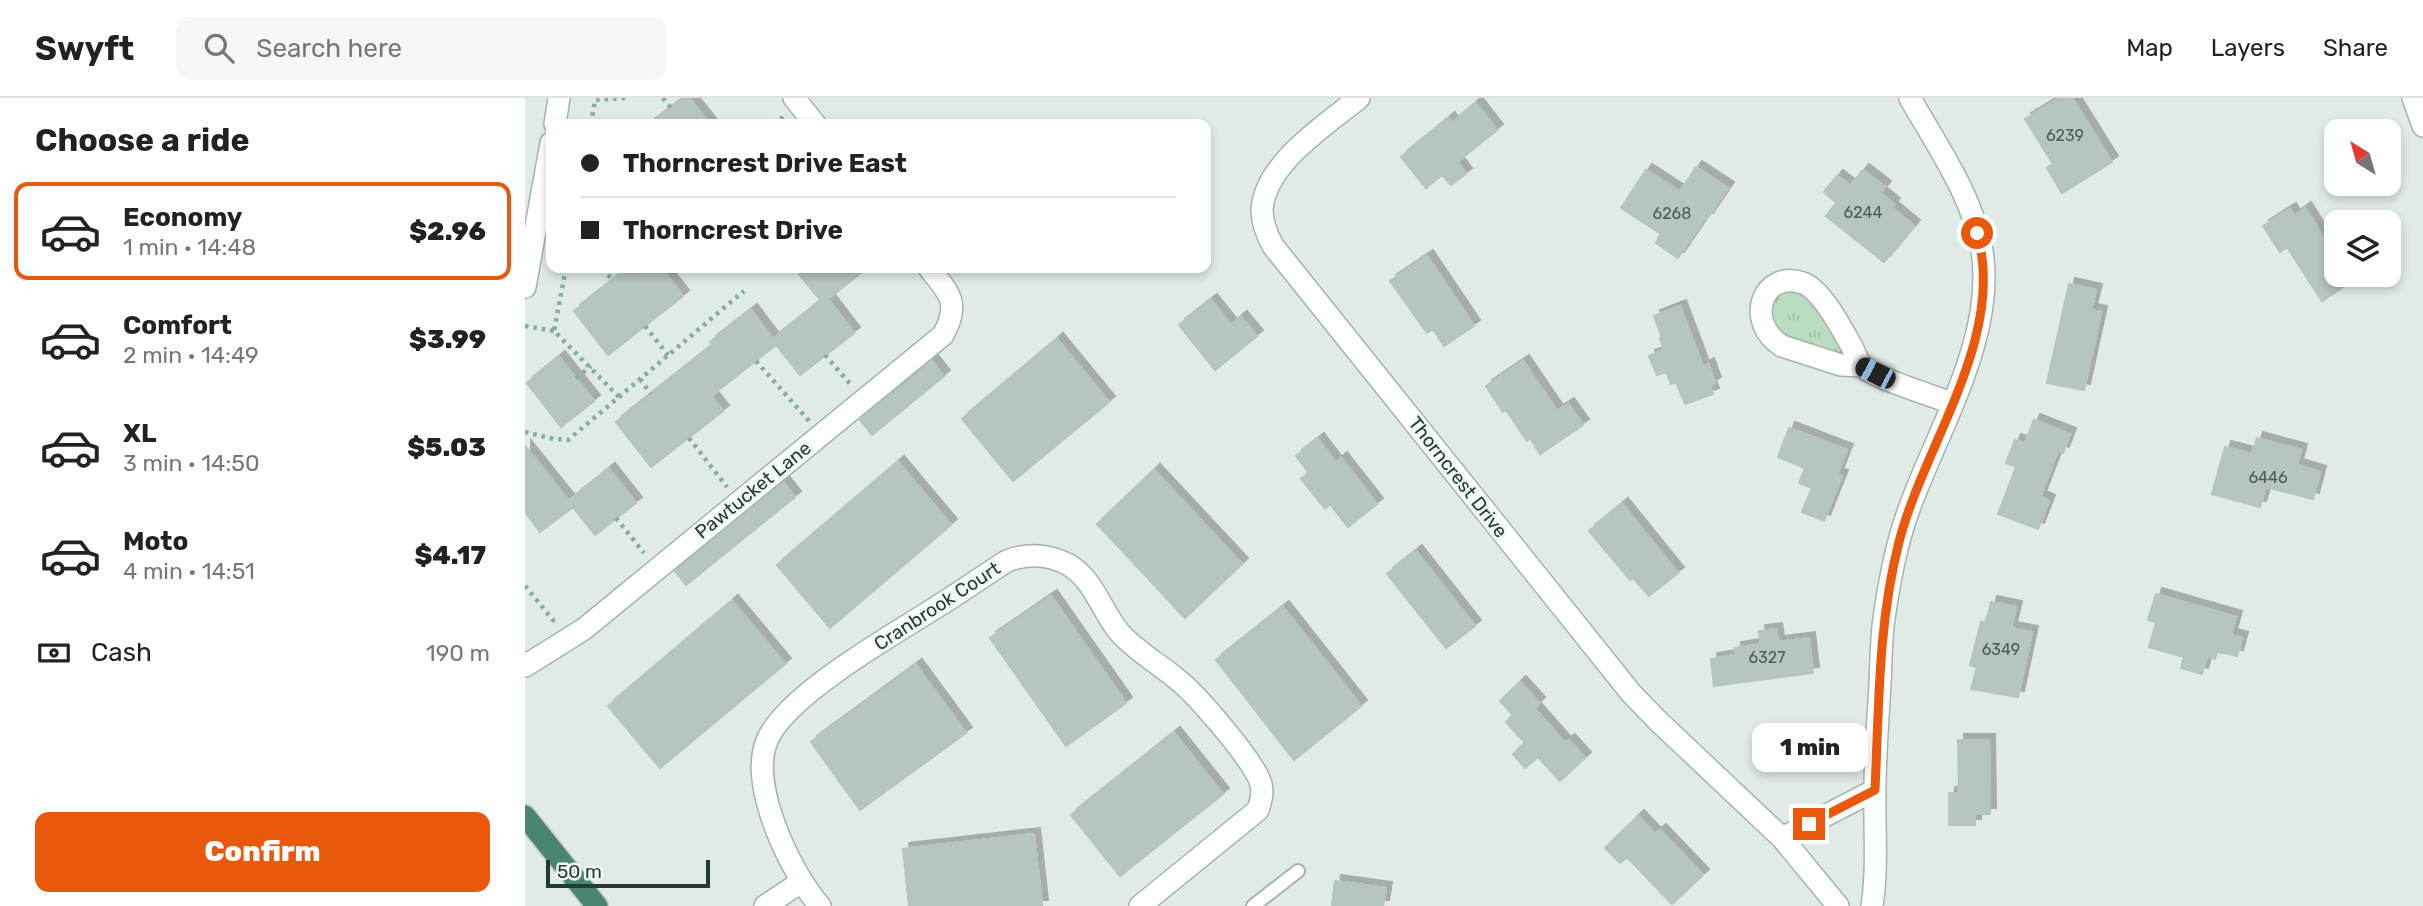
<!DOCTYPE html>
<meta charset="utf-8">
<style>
body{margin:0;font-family:Rubik,sans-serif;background:#f6f6f6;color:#222;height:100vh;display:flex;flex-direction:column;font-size:26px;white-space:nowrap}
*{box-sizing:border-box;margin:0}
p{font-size:23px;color:#767676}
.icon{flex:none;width:38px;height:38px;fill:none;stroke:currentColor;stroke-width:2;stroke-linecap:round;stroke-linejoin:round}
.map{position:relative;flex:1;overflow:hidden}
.sheet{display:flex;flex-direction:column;background:#fff;width:525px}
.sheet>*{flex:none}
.top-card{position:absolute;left:21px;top:21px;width:665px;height:154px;border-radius:14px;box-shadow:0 4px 10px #0003;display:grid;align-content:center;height:154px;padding:0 35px;background:#fff}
.needle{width:46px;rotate:323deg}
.controls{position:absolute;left:1799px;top:21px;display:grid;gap:14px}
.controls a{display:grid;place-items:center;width:77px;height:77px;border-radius:14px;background:#fff;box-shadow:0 4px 10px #0003;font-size:35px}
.scale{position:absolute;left:21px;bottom:18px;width:164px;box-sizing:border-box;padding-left:7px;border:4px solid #223c33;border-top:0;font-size:19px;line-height:24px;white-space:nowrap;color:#223c33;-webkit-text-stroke:5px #f1f8f4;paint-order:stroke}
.end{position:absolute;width:32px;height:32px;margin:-16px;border:9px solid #ea580c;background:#fff;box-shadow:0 0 0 4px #fff}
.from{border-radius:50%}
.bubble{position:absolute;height:49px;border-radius:14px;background:#fff;box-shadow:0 4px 10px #0003;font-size:23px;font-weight:800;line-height:49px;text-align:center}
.car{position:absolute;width:21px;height:42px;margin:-21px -10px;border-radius:9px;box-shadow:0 0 5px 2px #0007;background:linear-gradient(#222 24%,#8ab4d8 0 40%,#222 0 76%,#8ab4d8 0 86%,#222 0)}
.top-card b{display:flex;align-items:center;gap:24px;height:66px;font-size:26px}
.top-card b+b{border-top:2px solid #e0e0e0}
.top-card i{width:18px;height:18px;background:#222}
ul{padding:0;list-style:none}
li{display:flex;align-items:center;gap:21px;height:98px;margin:0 14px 10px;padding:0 21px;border:4px solid transparent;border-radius:14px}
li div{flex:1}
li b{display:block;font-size:26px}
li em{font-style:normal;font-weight:800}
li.active{border-color:#ea580c}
li>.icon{width:63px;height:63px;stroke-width:1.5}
h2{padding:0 35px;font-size:32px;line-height:84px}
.pay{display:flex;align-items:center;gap:18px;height:77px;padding:0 35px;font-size:26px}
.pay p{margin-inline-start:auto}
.cta{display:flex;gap:14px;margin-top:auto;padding:14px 35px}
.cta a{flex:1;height:80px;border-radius:14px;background:#ea580c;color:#fff;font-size:28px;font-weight:800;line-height:80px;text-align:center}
header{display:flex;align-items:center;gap:42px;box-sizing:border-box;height:98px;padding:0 35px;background:#fff;border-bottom:2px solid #e0e0e0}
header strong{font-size:33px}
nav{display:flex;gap:38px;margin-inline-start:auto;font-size:24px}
.search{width:490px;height:63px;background:#f6f6f6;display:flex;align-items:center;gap:18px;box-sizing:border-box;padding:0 24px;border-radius:14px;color:#767676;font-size:26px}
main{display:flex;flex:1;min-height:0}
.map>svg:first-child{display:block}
.grass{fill:url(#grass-tufts)}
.building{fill:#b6c6bf;stroke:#b4c5bc;stroke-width:2;filter:url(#shadow)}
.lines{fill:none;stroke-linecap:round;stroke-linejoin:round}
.service-casing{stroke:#a4b3ad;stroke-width:16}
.minor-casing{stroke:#a4b3ad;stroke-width:24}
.trunk-casing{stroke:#c1c8c6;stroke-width:24}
.path{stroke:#82ae9d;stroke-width:4.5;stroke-dasharray:3.5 5;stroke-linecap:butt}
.service{stroke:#fff;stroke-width:12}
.minor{stroke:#fff;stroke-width:21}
.trunk{stroke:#4a8472;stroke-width:21}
.route{stroke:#ea580c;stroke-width:9}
.labels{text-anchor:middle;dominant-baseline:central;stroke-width:6;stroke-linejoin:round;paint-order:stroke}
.number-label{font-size:16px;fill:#475e56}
.street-label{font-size:19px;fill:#223c33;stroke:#f1f8f4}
</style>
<header>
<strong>Swyft</strong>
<div class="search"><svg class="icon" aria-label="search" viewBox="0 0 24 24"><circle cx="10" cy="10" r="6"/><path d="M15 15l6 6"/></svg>Search here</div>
<nav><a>Map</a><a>Layers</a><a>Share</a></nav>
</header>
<main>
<section class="sheet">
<h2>Choose a ride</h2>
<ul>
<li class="active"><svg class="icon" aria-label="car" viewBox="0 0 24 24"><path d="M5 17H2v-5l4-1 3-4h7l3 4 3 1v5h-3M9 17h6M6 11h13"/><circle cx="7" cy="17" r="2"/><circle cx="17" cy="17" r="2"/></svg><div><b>Economy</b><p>1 min · 14:48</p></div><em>$2.96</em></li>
<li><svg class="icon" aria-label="car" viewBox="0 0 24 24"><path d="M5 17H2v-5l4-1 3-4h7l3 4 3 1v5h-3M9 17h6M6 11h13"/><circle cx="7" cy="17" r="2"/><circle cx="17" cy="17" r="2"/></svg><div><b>Comfort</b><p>2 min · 14:49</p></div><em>$3.99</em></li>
<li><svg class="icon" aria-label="car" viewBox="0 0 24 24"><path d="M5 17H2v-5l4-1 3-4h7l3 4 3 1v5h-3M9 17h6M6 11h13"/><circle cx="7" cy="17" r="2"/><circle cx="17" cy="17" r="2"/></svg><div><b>XL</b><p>3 min · 14:50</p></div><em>$5.03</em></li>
<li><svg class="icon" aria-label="car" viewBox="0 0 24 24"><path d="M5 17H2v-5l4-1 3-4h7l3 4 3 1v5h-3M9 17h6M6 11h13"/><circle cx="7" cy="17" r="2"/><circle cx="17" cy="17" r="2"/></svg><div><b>Moto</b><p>4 min · 14:51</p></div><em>$4.17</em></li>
</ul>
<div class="pay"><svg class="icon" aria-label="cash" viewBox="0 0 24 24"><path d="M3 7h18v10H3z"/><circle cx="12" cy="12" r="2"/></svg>Cash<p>190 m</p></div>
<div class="cta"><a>Confirm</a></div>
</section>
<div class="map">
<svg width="1898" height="808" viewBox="0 0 1898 808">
<defs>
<pattern id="grass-tufts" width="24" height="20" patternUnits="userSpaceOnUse" patternTransform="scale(1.75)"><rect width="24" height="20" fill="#badcc1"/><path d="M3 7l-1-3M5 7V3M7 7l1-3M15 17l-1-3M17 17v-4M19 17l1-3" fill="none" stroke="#a0bea6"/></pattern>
<filter id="shadow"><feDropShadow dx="6" dy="-6" stdDeviation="0" flood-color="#0004"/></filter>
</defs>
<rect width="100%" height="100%" fill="#e1ebe6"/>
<path class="grass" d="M1260 193H1273L1291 209 1318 256 1316 257C1285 248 1244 246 1246 204Z"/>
<path class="building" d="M159 0H164L185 26H125Z
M1535 0H1547L1587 64 1537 95 1522 70 1528 66 1500 21Z
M951 5 972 32 932 64 941 76 926 87 917 77 901 90 876 59 924 20 927 25Z
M1171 69 1203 90 1182 121 1180 120 1153 160 1131 145 1136 136 1096 110 1121 72 1155 94Z
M1338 72 1360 89 1355 95 1369 106 1366 109 1389 128 1359 164 1301 118 1311 105 1299 94 1312 78 1325 88Z
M1780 110 1811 159V180L1818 189 1797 203 1762 149 1755 154 1738 128 1765 111 1769 118Z
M902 158 949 228 919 248 908 231 902 235 865 183Z
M103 170H136L158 198 83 257 49 213Z
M269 170H342L303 201 329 235 275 277 251 247 186 298 198 313 126 369 91 324 188 247 185 244 226 212 248 241 296 203Z
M1544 186 1571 192 1566 212 1576 214 1559 292 1522 285Z
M686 202 706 227 716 219 732 238 690 272 654 227Z
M1155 208 1178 269 1183 266 1190 285 1185 288 1188 296 1160 306 1151 284 1146 286 1141 274 1132 277 1124 258 1139 252 1135 241 1137 240 1129 218Z
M532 241 584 304 488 383 437 321Z
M34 259 69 303 36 329 2 285Z
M407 263 419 278 347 337 335 322Z
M998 263 1032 313 1043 306 1058 327 1015 356 1005 340 1002 343 981 312 978 314 961 288Z
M1509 322 1545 336 1538 355 1533 353 1515 399 1524 403 1513 431 1473 416 1491 369 1481 365 1490 342 1500 345Z
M1264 330 1322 352 1312 377 1317 378 1299 423 1277 414 1287 390 1274 385 1280 370 1253 359Z
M1732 340 1776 352 1772 367 1795 374 1788 401 1741 389 1735 409 1687 396 1700 349 1727 356Z
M793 341 811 365 816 360 852 406 823 429 805 406 800 411 776 381 784 375 771 358Z
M0 348 44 403 84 371 111 405 70 437 48 409 15 434 0 414Z
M373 364 426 427 305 530 252 467Z
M629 372 717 466 660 520 572 426Z
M259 385 270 399 161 487 150 473Z
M1097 406 1153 475 1124 498 1108 480 1105 482 1064 433Z
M891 453 950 528 921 550 862 476Z
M1631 496 1711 519 1706 537 1717 540 1712 558 1692 553 1690 561 1682 558 1677 576 1656 570 1659 559 1624 549 1631 524 1623 522Z
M526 498 601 605 541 648 465 540Z
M207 503 260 566 135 670 83 608Z
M1466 504 1491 509 1486 530 1507 534 1493 599 1446 591 1452 569 1445 567 1456 524 1461 525Z
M758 509 836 608 769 662 691 562Z
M1251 531 1253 544 1284 540 1288 575 1189 588 1186 561 1211 557 1210 550 1236 546 1234 533Z
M391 567 441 635 335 712 286 644Z
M995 584 1014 605 1009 610 1040 645 1044 642 1060 660 1035 683 1013 659 1000 670 988 656 1000 645 981 624 988 617 975 603Z
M649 635 698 696 595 778 546 717Z
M1433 642H1464L1465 716H1450V727H1424V695H1434Z
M1113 718 1130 736 1135 732 1178 777 1147 806 1102 759 1095 765 1080 750Z
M509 736 517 808H384L378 751Z
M810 783 861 790 858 808H807Z"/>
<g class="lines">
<g class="service-casing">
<path id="service" d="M728 808 773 773"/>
</g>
<g class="minor-casing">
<path id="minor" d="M269 0 290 26
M834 0C801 27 740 65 737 112 737 126 742 137 748 148L1106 595 1132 622 1257 740 1313 808
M1888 0 1898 28
M30 26 34 0
M0 189 26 45
M1337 268 1316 267 1257 248C1219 224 1237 171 1278 185 1297 192 1317 231 1327 249 1330 254 1332 263 1337 268 1349 280 1408 298 1427 305
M0 568 59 531 418 237C436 205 424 195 404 170
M1257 740 1350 692
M240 808 276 784
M295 808C266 775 225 690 241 645 257 599 368 537 410 510 435 495 458 478 482 463 503 455 524 456 544 467 570 483 576 513 595 535 611 553 634 566 653 582 672 597 730 664 736 686 738 696 736 703 733 712L615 808
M1347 808C1353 769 1349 731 1350 692 1350 657 1353 621 1355 586 1356 567 1356 547 1358 528 1363 490 1370 450 1383 414 1411 334 1471 240 1457 153 1448 98 1412 48 1385 0"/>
</g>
<g class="trunk-casing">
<path id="trunk" d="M0 718 72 808"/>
</g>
<path class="path" d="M138 0 146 10
M66 26 70 2 101 0
M249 26 258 19
M41 170 29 233 94 299
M78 170 87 182
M0 228 29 233
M120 228 143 257
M300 257 327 288
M231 263 284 323
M51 280 66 268
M115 281 126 296
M0 334 29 341 43 342 219 193
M164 340 202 389
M91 420 119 455
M0 488 28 522 33 523"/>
<use href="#service" class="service"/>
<use href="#minor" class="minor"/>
<use href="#trunk" class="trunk"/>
</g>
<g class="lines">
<path class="route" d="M1284 726 1350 692C1354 609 1353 525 1374 444 1399 346 1482 239 1452 135"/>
</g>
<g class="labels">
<g class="number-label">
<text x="1540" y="37">6239</text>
<text x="1338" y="114">6244</text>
<text x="1147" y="115">6268</text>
<text x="1743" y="379">6446</text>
<text x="1476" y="551">6349</text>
<text x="1242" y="559">6327</text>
</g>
<g class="street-label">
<text transform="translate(933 379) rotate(52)">Thorncrest Drive</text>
<text transform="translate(228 392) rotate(-39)">Pawtucket Lane</text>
<text transform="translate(412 508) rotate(-33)">Cranbrook Court</text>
</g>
</g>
</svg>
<div class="controls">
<a><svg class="needle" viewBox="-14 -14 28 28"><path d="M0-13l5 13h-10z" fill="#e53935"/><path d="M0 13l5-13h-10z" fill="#767676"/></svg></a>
<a><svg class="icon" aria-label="layers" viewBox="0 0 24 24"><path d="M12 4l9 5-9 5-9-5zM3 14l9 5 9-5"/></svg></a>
</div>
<div class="scale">50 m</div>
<i class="end from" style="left:1452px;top:135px"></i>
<i class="end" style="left:1284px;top:726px"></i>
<div class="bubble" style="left:1227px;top:625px;width:116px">1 min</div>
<i class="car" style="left:1350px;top:275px;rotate:297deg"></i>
<div class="top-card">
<b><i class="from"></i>Thorncrest Drive East</b>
<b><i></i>Thorncrest Drive</b>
</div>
</div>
</main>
